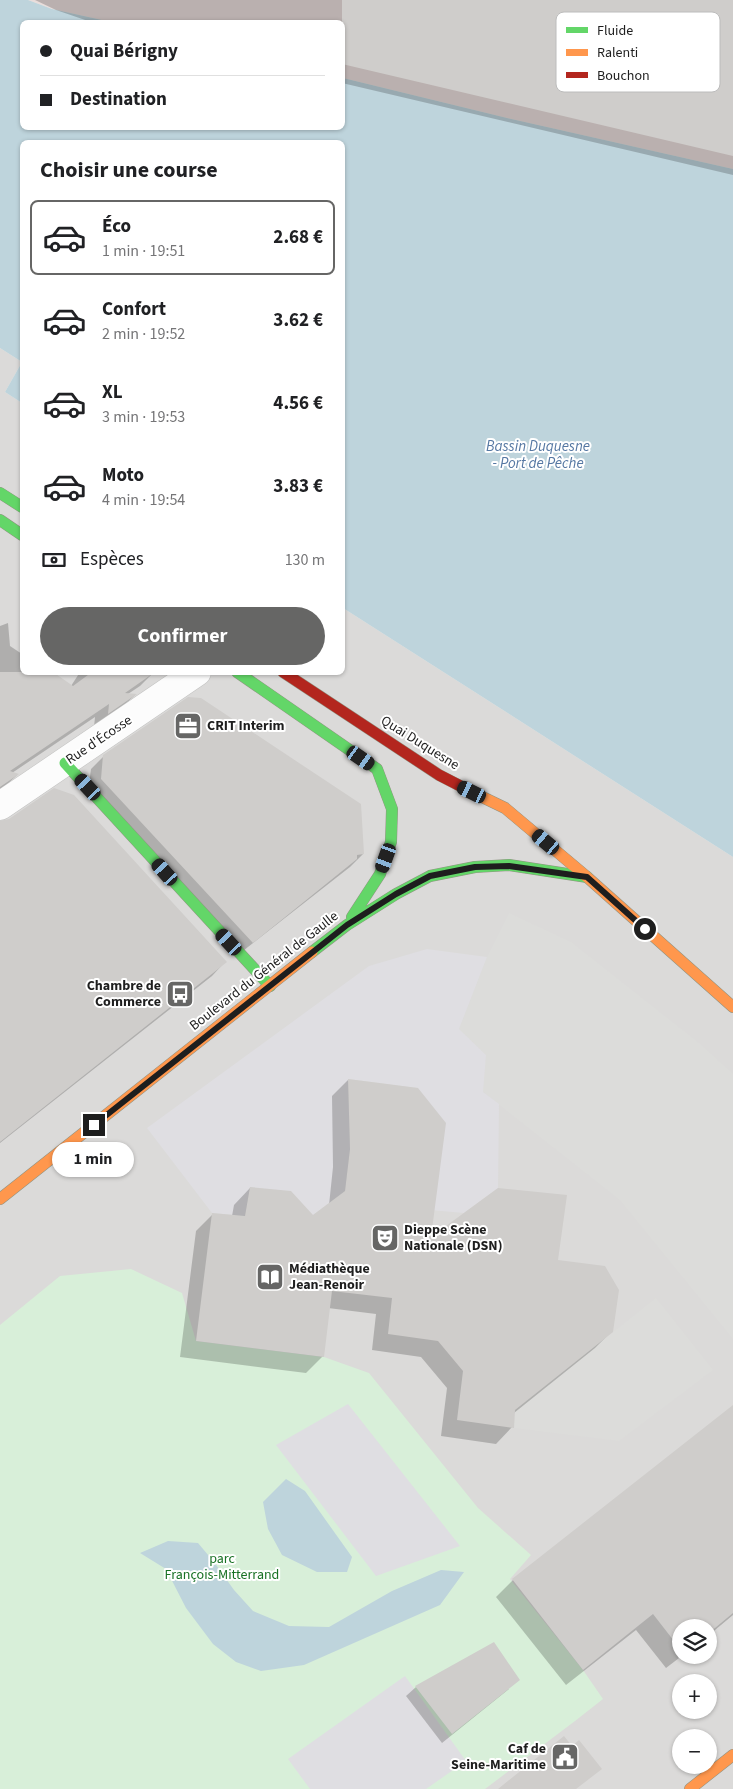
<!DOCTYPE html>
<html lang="fr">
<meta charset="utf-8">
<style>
body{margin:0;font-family:"Source Sans 3",sans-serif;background:#f6f6f6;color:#202124;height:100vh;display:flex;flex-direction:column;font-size:19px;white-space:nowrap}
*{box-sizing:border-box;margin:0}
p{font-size:16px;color:#757577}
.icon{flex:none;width:28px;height:28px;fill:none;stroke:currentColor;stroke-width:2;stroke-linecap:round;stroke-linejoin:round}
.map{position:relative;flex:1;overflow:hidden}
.sheet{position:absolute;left:20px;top:140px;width:325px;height:535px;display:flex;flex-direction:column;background:#fff;border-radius:8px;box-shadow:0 1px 4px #0004}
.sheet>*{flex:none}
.top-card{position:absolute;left:20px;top:20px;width:325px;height:110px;border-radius:8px;box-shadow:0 1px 4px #0004;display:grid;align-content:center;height:110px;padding:0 20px;background:#fff}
.fabs{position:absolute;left:672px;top:1619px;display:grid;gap:10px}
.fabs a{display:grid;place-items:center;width:45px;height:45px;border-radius:50%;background:#fff;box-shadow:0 1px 4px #0004;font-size:25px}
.end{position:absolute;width:22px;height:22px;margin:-11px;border:6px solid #1e1e1e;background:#fff;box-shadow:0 0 0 2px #fff}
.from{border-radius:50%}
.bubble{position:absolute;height:35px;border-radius:18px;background:#fff;box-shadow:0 1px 4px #0004;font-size:16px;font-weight:700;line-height:35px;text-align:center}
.car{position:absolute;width:15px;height:30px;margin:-15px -8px;border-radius:6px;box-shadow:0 0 4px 1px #0007;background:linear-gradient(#222 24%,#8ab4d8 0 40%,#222 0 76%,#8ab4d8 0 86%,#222 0)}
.top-card b{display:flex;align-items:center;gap:18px;height:48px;font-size:19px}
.top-card b+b{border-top:1px solid #e0e0e0}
.top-card i{width:12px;height:12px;background:#202124}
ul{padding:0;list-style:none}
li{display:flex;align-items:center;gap:15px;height:75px;margin:0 10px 8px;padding:0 10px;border:2px solid transparent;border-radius:8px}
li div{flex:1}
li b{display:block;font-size:19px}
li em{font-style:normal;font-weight:700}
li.current{border-color:#666665}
li>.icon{width:45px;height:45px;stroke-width:1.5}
h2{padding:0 20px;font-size:22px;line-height:60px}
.pay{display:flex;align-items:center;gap:12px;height:55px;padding:0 20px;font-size:19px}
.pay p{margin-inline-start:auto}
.cta{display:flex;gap:10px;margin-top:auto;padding:10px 20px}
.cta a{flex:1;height:58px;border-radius:30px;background:#666665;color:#fff;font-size:20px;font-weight:700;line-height:58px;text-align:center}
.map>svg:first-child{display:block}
.residential{fill:#dbdad9;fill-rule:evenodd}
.commercial{fill:#e9dddb}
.park{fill:#d8efd9}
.parking{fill:#dcdcda}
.plaza{fill:#dfdee2}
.water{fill:#bed4dc}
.shadow{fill:#0003}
.building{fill:#cfcdcb}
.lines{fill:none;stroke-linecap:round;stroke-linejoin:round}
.street-casing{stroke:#c3c3c2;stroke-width:29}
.fast-casing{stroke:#919482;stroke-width:12}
.slow-casing{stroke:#919482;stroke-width:12}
.jam-casing{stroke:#919482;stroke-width:12}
.street{stroke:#fcfcfc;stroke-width:28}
.fast{stroke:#63d668;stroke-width:11}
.slow{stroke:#ff974d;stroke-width:11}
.jam{stroke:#b3261e;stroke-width:11}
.route{stroke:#1e1e1e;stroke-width:6}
.labels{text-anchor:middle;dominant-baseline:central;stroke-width:4;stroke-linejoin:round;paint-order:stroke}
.poi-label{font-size:14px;font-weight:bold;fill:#1e1e1e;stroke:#fff;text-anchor:start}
.street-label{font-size:14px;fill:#1e1e1e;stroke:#fff}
.park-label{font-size:14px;fill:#187124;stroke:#fff}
.water-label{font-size:15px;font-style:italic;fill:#5678a3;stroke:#fff}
.key{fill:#fff;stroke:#bcbcbc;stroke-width:1}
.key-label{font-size:14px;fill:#1e1e1e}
</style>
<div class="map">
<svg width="733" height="1789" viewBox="0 0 733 1789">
<rect width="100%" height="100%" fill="#ecebe8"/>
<path class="residential" d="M0 348 22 362 5 392 22 403V672H342L343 608 733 857V1789H0ZM681 1628H709V1655H681ZM681 1682H709V1710H681ZM681 1738H709V1765H681Z"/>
<path class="commercial" d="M28 0H733V169L507 118 343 78 342 22H111L52 9Z"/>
<path class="park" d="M131 1269 182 1293 196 1341 324 1357 369 1373 478 1508 531 1555 510 1579 583 1670 603 1699 575 1721 485 1789H0V1325L60 1276Z"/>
<path class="parking" d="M509 913 571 942 699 1043 733 1074V1339L620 1200 483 1092 486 1055 459 1029 487 957Z
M656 1298 713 1370 619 1441 514 1428 515 1410Z"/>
<path class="plaza" d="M427 949 487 957 459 1029 486 1055 483 1092 499 1104 498 1188 464 1213 430 1210 418 1088 348 1079 350 1149 345 1191 313 1215 250 1187 245 1216 212 1213 147 1128 369 966Z
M348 1404 460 1546 376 1576 276 1445Z
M405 1676 466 1761 426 1789H310L288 1759Z"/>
<path class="water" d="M0 0H28L52 9 111 22H22V128H342L343 78 507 118 733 169V857L343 608 342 142H22V403L5 392 22 362 0 348Z
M286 1479 305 1491 352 1557 347 1572H317L282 1555 268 1529 263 1502Z
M168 1541 198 1543 214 1562 234 1590 253 1611 289 1626 329 1627 392 1591 441 1570 464 1572 440 1605 304 1665 261 1671 236 1662 213 1644 186 1608 166 1569 140 1553Z"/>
<path class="shadow" d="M35 0H733V175L342 83V22H91L56 10Z
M8 623 10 646 22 654V672L71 686 80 672H154L140 686 128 694 135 695 121 708 94 727 95 717 12 773 17 775 0 791V626Z
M104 756 363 854 350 867 239 954 88 792 91 769Z
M0 826 225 962 212 976 0 1143Z
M348 1080 429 1240 557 1261 612 1331 595 1348 514 1413 512 1427 496 1444 441 1436 447 1388 421 1357 372 1350 376 1314 328 1308 323 1356 306 1373 180 1357 196 1231 213 1214 232 1216 234 1205 250 1188 313 1217 329 1205 333 1167 332 1096Z
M733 1407V1615L709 1635V1628H681V1655H683L666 1668 636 1630 566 1685 496 1597 513 1580Z
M416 1687 509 1689 442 1743 406 1696Z"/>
<path class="building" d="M342 0H733V156L342 64Z
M0 672H53L73 686 92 672H155L125 693 137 694 108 714 109 704 10 771 19 774 0 787Z
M188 697 201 698 361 804 364 854 357 855V859L253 943 101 779 103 755Z
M54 788 74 795 227 962 0 1142V821L9 819Z
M348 1079 418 1088 446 1123 431 1237 498 1188 567 1195 558 1260 605 1266 619 1290 613 1332 515 1410 514 1428 457 1420 463 1371 438 1341 388 1334 392 1298 332 1291 324 1357 196 1341 212 1213 245 1216 250 1187 291 1191 313 1215 345 1191 350 1149Z
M733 1405V1613L709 1633V1628H681V1650L653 1614 583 1670 512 1579Z
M494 1642 520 1680 452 1734 415 1686Z
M564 1736 572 1746 579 1740 602 1769 576 1789H498Z"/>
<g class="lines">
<g class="street-casing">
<path id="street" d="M0 806 197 672"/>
</g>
<g class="fast-casing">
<path id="fast" d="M0 493 22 507
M0 520 22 535
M237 672 377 769 392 809 391 842 380 874 352 917
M65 763 270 986
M312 952 347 925 396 894 430 876 475 867 509 865 587 877"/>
</g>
<g class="slow-casing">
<path id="slow" d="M474 793 505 808 587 877 733 1007
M0 1199 312 952
M690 1789 733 1755"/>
</g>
<g class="jam-casing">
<path id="jam" d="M283 672 439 775 474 793"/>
</g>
<use href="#street" class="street"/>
<use href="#fast" class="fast"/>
<use href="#slow" class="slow"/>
<use href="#jam" class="jam"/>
</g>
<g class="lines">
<path class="route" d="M94 1125 347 925 396 894 430 876 475 867 509 866 587 877 645 929"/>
</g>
<defs>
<g id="office-square" transform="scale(1.4375)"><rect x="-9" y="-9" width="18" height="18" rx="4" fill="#666665" stroke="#fff"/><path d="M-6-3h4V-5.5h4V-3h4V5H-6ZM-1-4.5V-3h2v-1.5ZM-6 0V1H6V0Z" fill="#fff"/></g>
<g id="bus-square" transform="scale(1.4375)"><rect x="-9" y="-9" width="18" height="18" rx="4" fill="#666665" stroke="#fff"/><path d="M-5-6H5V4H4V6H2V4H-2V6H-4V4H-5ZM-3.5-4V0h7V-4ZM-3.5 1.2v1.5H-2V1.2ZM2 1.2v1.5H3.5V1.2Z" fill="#fff"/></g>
<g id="theatre-square" transform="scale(1.4375)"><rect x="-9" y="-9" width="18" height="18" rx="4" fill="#666665" stroke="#fff"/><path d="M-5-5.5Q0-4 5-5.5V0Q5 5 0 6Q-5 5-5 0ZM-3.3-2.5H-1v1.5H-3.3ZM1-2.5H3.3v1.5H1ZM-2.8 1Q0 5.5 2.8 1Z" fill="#fff"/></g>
<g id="library-square" transform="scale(1.4375)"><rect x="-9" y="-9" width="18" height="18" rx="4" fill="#666665" stroke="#fff"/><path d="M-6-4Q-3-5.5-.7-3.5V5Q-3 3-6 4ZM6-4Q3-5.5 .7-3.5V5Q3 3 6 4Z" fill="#fff"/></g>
<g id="civic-square" transform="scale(1.4375)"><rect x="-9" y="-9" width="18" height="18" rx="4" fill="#666665" stroke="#fff"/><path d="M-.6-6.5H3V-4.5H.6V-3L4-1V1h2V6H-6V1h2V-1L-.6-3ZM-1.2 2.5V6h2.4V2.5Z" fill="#fff"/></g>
</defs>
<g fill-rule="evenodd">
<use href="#office-square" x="188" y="726"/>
<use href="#bus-square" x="180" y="994"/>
<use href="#theatre-square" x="385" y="1238"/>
<use href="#library-square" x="270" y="1277"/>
<use href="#civic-square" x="565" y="1757"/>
</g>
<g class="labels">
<g class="poi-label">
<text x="207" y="726">CRIT Interim</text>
<text x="161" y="986" text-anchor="end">Chambre de<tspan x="161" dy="16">Commerce</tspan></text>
<text x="404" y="1230">Dieppe Scène<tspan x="404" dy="16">Nationale (DSN)</tspan></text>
<text x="289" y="1269">Médiathèque<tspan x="289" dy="16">Jean-Renoir</tspan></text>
<text x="546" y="1749" text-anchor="end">Caf de<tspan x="546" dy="16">Seine-Maritime</tspan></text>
</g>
<g class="street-label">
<text transform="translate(99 740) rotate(-34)">Rue d'Écosse</text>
<text transform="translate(420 743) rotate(32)">Quai Duquesne</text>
<text transform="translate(264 971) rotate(-38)">Boulevard du Général de Gaulle</text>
</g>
<g class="park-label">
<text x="222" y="1559">parc<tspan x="222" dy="16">François-Mitterrand</tspan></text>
</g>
<g class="water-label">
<text x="538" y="446">Bassin Duquesne<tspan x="538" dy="17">- Port de Pêche</tspan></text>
</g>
</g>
<rect x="556" y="12" width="164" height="80" rx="8" class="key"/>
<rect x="566" y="27" width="22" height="6" fill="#63d668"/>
<rect x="566" y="49" width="22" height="7" fill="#ff974d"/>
<rect x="566" y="72" width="22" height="6" fill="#b3261e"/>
<g class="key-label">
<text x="597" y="35">Fluide</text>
<text x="597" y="57">Ralenti</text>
<text x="597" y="80">Bouchon</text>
</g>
</svg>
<div class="fabs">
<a><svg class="icon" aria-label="layers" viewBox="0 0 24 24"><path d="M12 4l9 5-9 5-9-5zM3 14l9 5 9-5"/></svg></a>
<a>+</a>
<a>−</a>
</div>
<i class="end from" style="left:645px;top:929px"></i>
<i class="end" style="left:94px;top:1125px"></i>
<div class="bubble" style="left:52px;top:1142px;width:82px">1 min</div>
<i class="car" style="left:361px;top:758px;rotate:125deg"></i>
<i class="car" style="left:88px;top:787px;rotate:317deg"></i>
<i class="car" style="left:472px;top:792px;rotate:296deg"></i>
<i class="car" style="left:546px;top:842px;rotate:310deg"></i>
<i class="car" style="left:386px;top:858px;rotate:200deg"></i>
<i class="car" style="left:165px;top:872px;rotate:318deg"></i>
<i class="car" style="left:229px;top:942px;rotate:317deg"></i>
<div class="top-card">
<b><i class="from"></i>Quai Bérigny</b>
<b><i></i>Destination</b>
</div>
<section class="sheet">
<h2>Choisir une course</h2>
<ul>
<li class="current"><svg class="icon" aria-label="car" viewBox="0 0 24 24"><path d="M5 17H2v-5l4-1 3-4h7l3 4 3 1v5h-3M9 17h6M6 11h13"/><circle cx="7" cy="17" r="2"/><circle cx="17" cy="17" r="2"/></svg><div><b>Éco</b><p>1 min · 19:51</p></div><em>2.68 €</em></li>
<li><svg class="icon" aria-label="car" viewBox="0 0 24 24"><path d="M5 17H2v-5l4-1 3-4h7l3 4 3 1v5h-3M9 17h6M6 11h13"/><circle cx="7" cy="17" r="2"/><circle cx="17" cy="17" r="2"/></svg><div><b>Confort</b><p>2 min · 19:52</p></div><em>3.62 €</em></li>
<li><svg class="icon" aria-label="car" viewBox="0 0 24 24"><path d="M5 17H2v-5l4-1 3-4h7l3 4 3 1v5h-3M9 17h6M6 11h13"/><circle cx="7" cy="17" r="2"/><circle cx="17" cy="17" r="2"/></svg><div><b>XL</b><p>3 min · 19:53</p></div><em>4.56 €</em></li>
<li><svg class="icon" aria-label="car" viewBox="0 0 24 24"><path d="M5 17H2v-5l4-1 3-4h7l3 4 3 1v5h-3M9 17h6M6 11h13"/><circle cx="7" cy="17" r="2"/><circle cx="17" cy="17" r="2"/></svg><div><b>Moto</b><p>4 min · 19:54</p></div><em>3.83 €</em></li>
</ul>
<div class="pay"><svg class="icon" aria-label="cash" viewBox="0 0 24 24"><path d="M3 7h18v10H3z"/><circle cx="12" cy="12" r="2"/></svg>Espèces<p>130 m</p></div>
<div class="cta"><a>Confirmer</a></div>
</section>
</div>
